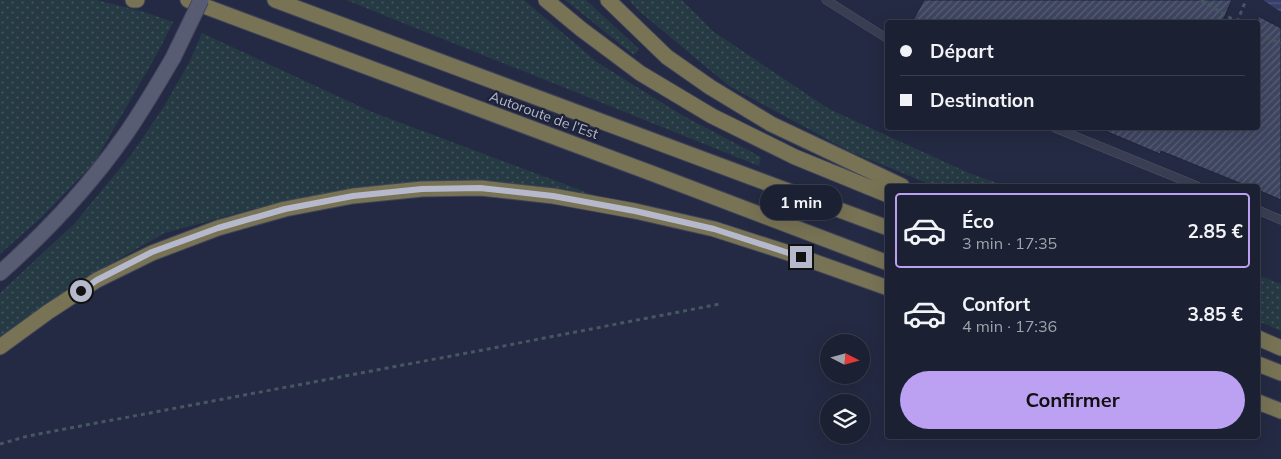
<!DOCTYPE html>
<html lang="fr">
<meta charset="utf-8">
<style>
body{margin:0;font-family:Mulish,sans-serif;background:#24283a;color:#f1f3f6;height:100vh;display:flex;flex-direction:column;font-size:19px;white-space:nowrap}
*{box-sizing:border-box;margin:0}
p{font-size:16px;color:#a0a3ac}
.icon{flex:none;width:28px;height:28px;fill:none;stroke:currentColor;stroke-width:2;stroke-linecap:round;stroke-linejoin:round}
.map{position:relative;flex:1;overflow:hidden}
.drawer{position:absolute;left:885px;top:184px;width:375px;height:255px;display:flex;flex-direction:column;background:#1b2032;border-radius:5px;box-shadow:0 5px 20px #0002,0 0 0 1px #393e4d}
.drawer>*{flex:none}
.top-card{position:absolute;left:885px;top:20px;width:375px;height:110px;border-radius:5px;box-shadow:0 5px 20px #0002,0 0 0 1px #393e4d;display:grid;align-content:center;height:110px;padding:0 15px;background:#1b2032}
.needle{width:32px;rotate:96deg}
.buttons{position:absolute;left:820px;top:334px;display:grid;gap:10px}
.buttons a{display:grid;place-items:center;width:50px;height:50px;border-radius:50%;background:#1b2032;box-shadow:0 5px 20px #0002,0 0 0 1px #393e4d;font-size:25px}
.end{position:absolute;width:22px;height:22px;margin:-11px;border:6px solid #b6b9cc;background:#111;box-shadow:0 0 0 2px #111}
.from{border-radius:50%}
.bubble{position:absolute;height:35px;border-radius:18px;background:#1b2032;box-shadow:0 5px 20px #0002,0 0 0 1px #393e4d;font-size:16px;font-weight:700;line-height:35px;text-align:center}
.top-card b{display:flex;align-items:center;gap:18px;height:48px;font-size:19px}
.top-card b+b{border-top:1px solid #393e4d}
.top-card i{width:12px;height:12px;background:#f1f3f6}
ul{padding:9px 0 0;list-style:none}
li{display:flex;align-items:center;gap:15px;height:75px;margin:0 10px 8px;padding:0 5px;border:2px solid transparent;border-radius:5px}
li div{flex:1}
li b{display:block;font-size:19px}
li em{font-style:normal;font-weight:700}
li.current{border-color:#bca0f2}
li>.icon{width:45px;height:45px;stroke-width:1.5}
.cta{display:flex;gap:10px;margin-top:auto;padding:10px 15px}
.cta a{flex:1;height:58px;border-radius:30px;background:#bca0f2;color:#111;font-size:20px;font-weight:700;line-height:58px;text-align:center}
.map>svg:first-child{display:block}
.grass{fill:url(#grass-dots)}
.water{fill:url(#water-rules)}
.building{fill:url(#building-hatch);stroke:#1f243a}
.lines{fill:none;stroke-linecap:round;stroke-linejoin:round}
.lane-casing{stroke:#51556a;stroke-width:9}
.primary-casing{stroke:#42465c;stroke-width:17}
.highway-casing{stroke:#40455a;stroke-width:17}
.path{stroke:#455760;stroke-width:3;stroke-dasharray:4 4;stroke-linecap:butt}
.lane{stroke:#393e52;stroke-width:8}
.primary{stroke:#575c72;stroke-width:15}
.highway{stroke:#797355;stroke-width:15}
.primary-bridge-casing{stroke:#42465c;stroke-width:17;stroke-linecap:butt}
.primary-bridge{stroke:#575c72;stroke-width:15}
.route{stroke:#b6b9cc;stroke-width:6}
.labels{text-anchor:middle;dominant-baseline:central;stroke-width:4.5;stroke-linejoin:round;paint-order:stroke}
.street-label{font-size:14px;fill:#b6b9cc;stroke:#1d2238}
</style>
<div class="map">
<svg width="1281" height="459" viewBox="0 0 1281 459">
<defs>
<pattern id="grass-dots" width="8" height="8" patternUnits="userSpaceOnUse" patternTransform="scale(1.25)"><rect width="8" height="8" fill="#263a44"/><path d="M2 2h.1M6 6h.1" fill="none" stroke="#43545e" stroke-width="1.8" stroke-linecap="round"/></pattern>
<pattern id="water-rules" width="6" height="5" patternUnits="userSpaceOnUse" patternTransform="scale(1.25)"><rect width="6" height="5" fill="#353f69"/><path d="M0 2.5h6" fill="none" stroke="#50597d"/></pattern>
<pattern id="building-hatch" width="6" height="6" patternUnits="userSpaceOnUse" patternTransform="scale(1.25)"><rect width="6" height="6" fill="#3e4560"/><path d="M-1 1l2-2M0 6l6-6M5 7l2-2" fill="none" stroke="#585e76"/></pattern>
</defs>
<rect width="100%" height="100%" fill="#242a43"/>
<path class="grass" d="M0 0H97L144 12 173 22 158 52 94 163 42 217 0 254Z
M346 0H524L597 62 680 114 761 157 759 166Z
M565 0H586L639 49 634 55Z
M629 0H682L714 32 829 109 969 173 1006 186H934L849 151 729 86 639 11Z
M202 33 372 112 599 197 478 181 390 184 307 197 246 211 165 233 76 283 0 337V293L74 224 131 155 163 108 189 63Z
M1258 275 1281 284V331L1258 321Z"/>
<path class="water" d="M1263 0H1281V12Z"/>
<path class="building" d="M924 0H1232L1222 22H912Z
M1258 16 1281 28V200L1258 190V186H1247L1161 151 1160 154 1098 128H1258Z"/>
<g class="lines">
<g class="lane-casing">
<path id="lane" d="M826 0 888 39
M1055 128 1197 186
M1258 210 1281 220"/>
</g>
<g class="primary-casing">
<path id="primary" d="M0 273C46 232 87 189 123 138 141 113 157 85 173 58"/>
</g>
<g class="highway-casing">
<path id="highway" d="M133 0H137
M188 0 651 173 888 263
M275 0 888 228
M546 0 581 29 640 73 712 116 795 157 888 195
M608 0 667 57 710 87 771 124 902 186
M1258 338 1281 348
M0 347 48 312 97 280 152 253 218 228 285 209 353 196 422 189 481 188 553 196 635 211 714 229 801 257 888 288
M1258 364 1281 373
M1258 402 1281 411"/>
</g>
<path class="path" d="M1201 0 1237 22
M1237 22 1246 0
M1258 34 1281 43
M0 444 28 436 488 349 720 304"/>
<use href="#lane" class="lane"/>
<use href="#primary" class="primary"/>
<use href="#highway" class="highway"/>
<g class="primary-bridge-casing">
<path id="primary-bridge" d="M173 58 201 0"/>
</g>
<use href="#primary-bridge" class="primary-bridge"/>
</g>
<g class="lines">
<path class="route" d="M81 291 97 280 152 252 218 228 285 209 353 196 422 189 480 188 553 196 635 211 714 229 801 257"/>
</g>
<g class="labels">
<g class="street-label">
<text transform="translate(544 115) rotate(20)">Autoroute de l’Est</text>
</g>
</g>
</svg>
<div class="buttons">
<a><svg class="needle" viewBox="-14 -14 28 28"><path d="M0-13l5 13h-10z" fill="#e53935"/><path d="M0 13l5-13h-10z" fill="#a0a3ac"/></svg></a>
<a><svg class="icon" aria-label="layers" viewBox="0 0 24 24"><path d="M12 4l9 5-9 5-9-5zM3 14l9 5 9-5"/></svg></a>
</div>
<i class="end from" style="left:81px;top:291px"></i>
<i class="end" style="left:801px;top:257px"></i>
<div class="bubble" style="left:760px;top:185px;width:82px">1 min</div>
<div class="top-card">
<b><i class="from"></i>Départ</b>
<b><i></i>Destination</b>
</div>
<section class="drawer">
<ul>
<li class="current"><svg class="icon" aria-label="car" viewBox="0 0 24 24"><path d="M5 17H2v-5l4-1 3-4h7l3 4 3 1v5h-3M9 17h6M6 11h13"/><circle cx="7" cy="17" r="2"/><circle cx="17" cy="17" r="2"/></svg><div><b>Éco</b><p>3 min · 17:35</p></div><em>2.85 €</em></li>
<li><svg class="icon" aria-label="car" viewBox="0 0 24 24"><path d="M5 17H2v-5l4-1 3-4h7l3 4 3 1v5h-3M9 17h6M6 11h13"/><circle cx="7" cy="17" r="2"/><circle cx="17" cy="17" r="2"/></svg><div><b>Confort</b><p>4 min · 17:36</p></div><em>3.85 €</em></li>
</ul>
<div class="cta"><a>Confirmer</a></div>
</section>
</div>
